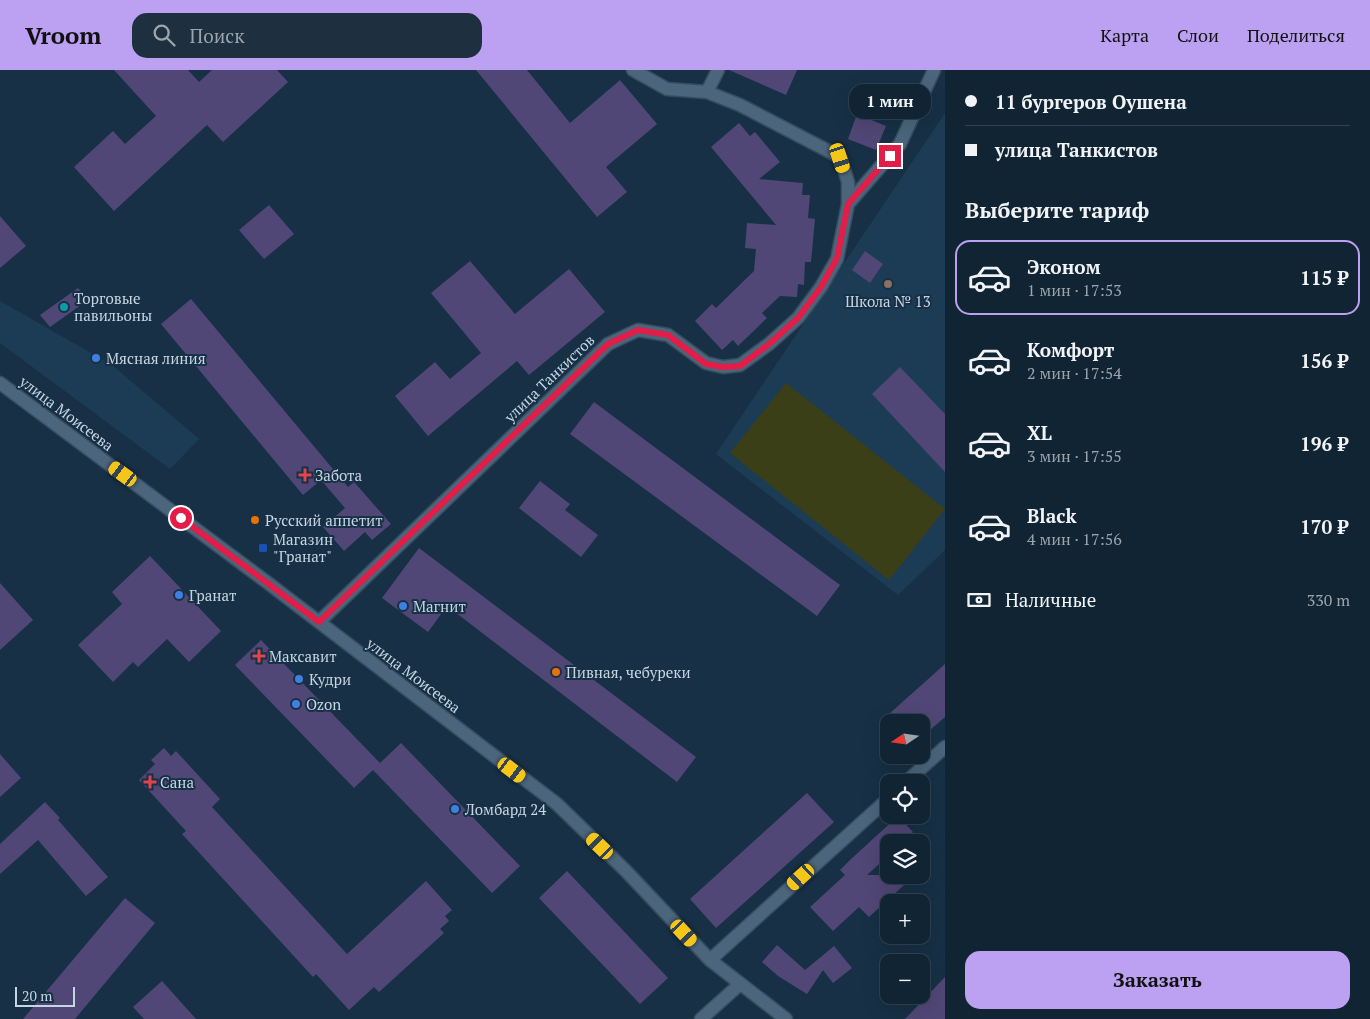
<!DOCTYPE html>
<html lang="ru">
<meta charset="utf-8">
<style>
body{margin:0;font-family:"PT Serif",serif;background:#1e3040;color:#f1f3f6;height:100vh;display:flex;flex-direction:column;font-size:19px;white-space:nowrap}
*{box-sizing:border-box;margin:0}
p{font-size:16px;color:#9ca4ac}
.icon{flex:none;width:28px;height:28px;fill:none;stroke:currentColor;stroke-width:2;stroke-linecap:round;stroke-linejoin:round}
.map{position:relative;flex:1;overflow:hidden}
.panel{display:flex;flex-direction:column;background:#112434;width:425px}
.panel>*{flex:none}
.banner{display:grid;align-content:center;height:110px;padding:0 20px;background:#112434}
.needle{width:32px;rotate:257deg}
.fabs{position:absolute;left:880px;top:644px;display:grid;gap:10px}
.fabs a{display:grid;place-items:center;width:50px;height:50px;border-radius:10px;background:#112434;box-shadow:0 5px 20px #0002,0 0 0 1px #30414f;font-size:25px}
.scale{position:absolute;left:15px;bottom:12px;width:60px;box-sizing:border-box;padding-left:5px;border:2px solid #c5d5e2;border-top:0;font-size:14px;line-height:18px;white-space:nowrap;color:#c5d5e2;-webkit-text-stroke:4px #173045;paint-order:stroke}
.end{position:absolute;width:22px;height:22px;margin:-11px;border:6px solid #e11d48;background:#fff;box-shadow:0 0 0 2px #fff}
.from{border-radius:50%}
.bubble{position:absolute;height:35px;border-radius:15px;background:#112434;box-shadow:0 5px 20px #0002,0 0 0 1px #30414f;font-size:16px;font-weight:600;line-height:35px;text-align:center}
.car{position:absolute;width:15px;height:30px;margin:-15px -8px;border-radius:6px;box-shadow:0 0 4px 1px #0007;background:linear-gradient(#f5c518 24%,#345 0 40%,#f5c518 0 76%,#345 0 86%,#f5c518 0)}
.banner b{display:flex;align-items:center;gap:18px;height:48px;font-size:19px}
.banner b+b{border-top:1px solid #30414f}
.banner i{width:12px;height:12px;background:#f1f3f6}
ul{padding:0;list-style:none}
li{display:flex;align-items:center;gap:15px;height:75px;margin:0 10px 8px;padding:0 10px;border:2px solid transparent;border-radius:15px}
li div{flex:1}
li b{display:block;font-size:19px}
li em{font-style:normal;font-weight:600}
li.current{border-color:#bca0f2}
li>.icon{width:45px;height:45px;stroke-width:1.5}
h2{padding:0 20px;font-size:22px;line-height:60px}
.pay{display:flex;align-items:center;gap:12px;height:55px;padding:0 20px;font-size:19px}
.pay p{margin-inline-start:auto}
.cta{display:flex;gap:10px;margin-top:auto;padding:10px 20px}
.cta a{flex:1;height:58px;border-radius:15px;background:#bca0f2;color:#111;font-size:20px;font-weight:600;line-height:58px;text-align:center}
header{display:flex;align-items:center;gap:30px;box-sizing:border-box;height:70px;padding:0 25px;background:#bca0f2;color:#111}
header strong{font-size:24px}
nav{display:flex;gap:28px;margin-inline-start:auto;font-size:18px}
.search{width:350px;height:45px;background:#1e3040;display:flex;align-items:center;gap:12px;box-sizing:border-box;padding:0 18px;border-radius:15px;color:#9ca4ac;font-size:19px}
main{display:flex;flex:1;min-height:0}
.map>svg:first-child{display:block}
.built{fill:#1c3c55}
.green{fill:#3b3f17}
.building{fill:#504776}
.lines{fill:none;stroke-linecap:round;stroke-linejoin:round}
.minor-casing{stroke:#374d5e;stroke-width:15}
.minor{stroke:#4a657c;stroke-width:12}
.route{stroke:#e11d48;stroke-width:6}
.education-dot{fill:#8d6e63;stroke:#173045;stroke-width:2}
.culture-dot{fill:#0f9aa8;stroke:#173045;stroke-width:2}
.shop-dot{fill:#3f7fe0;stroke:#173045;stroke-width:2}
.health-dot{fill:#e0444e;stroke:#173045;stroke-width:2}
.food-dot{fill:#e8710a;stroke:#173045;stroke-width:2}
.transit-dot{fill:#1a4fb4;stroke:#173045;stroke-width:2}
.labels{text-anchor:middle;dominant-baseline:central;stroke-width:4;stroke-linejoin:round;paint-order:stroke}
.poi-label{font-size:15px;fill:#c5d5e2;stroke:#173045;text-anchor:start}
.street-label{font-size:15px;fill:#c5d5e2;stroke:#173045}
</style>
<header>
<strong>Vroom</strong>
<div class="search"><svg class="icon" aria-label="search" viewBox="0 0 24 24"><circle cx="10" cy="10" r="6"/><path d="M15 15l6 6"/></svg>Поиск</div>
<nav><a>Карта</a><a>Слои</a><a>Поделиться</a></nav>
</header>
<main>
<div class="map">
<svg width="945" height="949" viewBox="0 0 945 949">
<rect width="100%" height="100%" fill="#173045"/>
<path class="built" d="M945 43V480L898 525 716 384Z
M0 231 112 295 199 369 170 399 0 273Z"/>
<path class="green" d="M786 313 945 439 889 510 730 383Z"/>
<path class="building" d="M114 0H188L199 12 212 0H277L288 12 223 72 207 55 114 141 74 97 113 61 125 74 156 46Z
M476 0H527L570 53 620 10 657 54 606 97 627 122 597 147Z
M729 0H797L786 25Z
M857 44 886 56 876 80 848 69Z
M739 53 750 66 755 62 780 92 759 109 803 113 802 125H810L808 148 815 149 811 192H805L804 215 798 214 797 227 780 226 762 243 767 248 738 276 733 270 722 280 695 251 712 234 716 238 754 201 756 179 745 178 747 153 776 155 711 77Z
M269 135 294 164 264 189 239 160Z
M0 146 26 176 0 198Z
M865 181 883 194 870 213 852 200Z
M470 191 515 244 569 199 605 242 529 305 517 291 428 366 395 326 435 292 450 309 481 283 431 223Z
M78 218 88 230 50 257 40 245Z
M191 229 348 417 354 412 391 454 372 470 365 462 344 481 323 457 345 438 321 410 303 425 161 254Z
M900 297 945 344V402L872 324Z
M594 332 840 515 817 546 570 364Z
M540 411 570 434 565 440 598 465 581 487 519 438Z
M419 478 696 687 677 712 447 536 428 562 382 528Z
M150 486 221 561 189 592 167 569 138 597 133 592 113 612 78 575 122 534 112 522Z
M0 513 33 550 0 580Z
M261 570 380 693 401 673 520 796 492 823 373 700 354 718 235 595Z
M945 594V647L921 668V652H880Z
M164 678 171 686 176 681 220 729 212 737 347 884 426 811 452 840 445 846 449 851 440 859 444 863 379 922 374 917 349 940 316 904 313 907 182 764 186 761 139 710 155 694 151 690Z
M0 684 21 708 0 727Z
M807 723 834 752 716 858 690 829Z
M45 732 60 748 58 750 108 807 86 826 38 770 0 804V774Z
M898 746 913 762 902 772H889V785L867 805H915L869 847 859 837 833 861 810 837 845 805 840 800 850 790Z
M567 801 668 908 640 934 539 828Z
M125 828 155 853 75 949H23Z
M777 875 805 900 834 876 852 898 833 913 823 900 807 924 778 906 762 892Z
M945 907V949H905Z
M162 911 196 949H144L133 937Z"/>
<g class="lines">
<g class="minor-casing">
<path id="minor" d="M633 0 667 19 707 22 740 35 840 87 848 112V134
M707 22 718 0
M0 313 268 513 557 734 626 801 710 890 786 949
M319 552 608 274 638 260 668 265 706 293 723 297 740 295 769 274 798 248 821 217 837 189 848 134 900 74 934 0
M906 712 945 677
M710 890 889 728
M701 949 739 915"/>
</g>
<use href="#minor" class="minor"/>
</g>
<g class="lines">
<path class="route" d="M181 448 319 552 608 274 638 260 668 265 706 294 723 297 740 296 769 274 798 248 821 217 837 188 848 134 890 86"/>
</g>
<circle class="education-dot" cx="888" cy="214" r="5"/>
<circle class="culture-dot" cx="64" cy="237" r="5"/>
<g class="shop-dot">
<circle cx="96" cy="288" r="5"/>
<circle cx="179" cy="525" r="5"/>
<circle cx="403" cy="536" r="5"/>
<circle cx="299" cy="609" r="5"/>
<circle cx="296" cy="634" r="5"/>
<circle cx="455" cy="739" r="5"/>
</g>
<g class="health-dot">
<path d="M302.5 397.5h5v5h5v5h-5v5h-5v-5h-5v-5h5z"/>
<path d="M256.5 578.5h5v5h5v5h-5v5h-5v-5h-5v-5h5z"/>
<path d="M147.5 704.5h5v5h5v5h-5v5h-5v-5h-5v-5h5z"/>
</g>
<g class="food-dot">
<circle cx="255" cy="450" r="5"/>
<circle cx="556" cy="602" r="5"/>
</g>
<rect class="transit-dot" x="258" y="473" width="10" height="10" rx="2.5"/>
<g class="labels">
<g class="poi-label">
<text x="74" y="228">Торговые<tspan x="74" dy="17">павильоны</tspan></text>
<text x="888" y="231" text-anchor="middle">Школа № 13</text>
<text x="106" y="288">Мясная линия</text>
<text x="315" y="405">Забота</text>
<text x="265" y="450">Русский аппетит</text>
<text x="273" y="469">Магазин<tspan x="273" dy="17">"Гранат"</tspan></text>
<text x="189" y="525">Гранат</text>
<text x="413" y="536">Магнит</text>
<text x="269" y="586">Максавит</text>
<text x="566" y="602">Пивная, чебуреки</text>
<text x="309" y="609">Кудри</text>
<text x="306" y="634">Ozon</text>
<text x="160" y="712">Сана</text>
<text x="465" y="739">Ломбард 24</text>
</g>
<g class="street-label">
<text transform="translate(549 308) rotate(-44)">улица Танкистов</text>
<text transform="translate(67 343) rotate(37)">улица Моисеева</text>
<text transform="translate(414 605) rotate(37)">улица Моисеева</text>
</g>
</g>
</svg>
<div class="fabs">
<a><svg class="needle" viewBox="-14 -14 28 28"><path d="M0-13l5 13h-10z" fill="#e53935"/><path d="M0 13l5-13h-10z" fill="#9ca4ac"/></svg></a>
<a><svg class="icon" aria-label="locate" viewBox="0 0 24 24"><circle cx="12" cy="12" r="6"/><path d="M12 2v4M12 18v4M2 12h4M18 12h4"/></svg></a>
<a><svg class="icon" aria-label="layers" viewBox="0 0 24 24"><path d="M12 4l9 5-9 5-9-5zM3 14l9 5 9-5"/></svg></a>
<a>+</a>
<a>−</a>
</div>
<div class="scale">20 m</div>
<i class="end from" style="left:181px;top:448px"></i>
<i class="end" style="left:890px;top:86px"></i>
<div class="bubble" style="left:849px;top:14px;width:82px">1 мин</div>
<i class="car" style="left:840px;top:88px;rotate:162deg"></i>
<i class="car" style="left:123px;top:404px;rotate:306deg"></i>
<i class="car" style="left:512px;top:700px;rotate:127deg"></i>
<i class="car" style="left:600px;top:776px;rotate:314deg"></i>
<i class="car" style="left:801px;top:807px;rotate:228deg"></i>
<i class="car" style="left:684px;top:863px;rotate:137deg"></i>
</div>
<section class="panel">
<div class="banner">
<b><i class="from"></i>11 бургеров Оушена</b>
<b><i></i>улица Танкистов</b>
</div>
<h2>Выберите тариф</h2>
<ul>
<li class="current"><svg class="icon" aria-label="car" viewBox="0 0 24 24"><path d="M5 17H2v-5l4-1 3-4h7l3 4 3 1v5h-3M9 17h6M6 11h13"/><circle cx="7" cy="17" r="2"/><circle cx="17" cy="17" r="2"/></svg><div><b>Эконом</b><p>1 мин · 17:53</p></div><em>115 ₽</em></li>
<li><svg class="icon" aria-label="car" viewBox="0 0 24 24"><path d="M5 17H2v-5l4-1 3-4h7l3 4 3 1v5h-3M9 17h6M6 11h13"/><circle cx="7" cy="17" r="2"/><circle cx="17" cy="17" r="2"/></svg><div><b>Комфорт</b><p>2 мин · 17:54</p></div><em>156 ₽</em></li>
<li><svg class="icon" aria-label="car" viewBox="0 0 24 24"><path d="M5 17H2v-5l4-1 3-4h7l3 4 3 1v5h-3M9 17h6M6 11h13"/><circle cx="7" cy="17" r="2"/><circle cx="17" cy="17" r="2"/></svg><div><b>XL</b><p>3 мин · 17:55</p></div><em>196 ₽</em></li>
<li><svg class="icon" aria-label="car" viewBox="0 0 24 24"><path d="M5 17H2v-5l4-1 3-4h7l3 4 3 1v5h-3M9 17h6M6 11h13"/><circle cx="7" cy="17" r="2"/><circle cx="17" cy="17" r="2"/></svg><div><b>Black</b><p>4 мин · 17:56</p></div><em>170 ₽</em></li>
</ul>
<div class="pay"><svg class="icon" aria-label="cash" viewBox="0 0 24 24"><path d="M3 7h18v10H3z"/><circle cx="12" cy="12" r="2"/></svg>Наличные<p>330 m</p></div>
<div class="cta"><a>Заказать</a></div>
</section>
</main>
